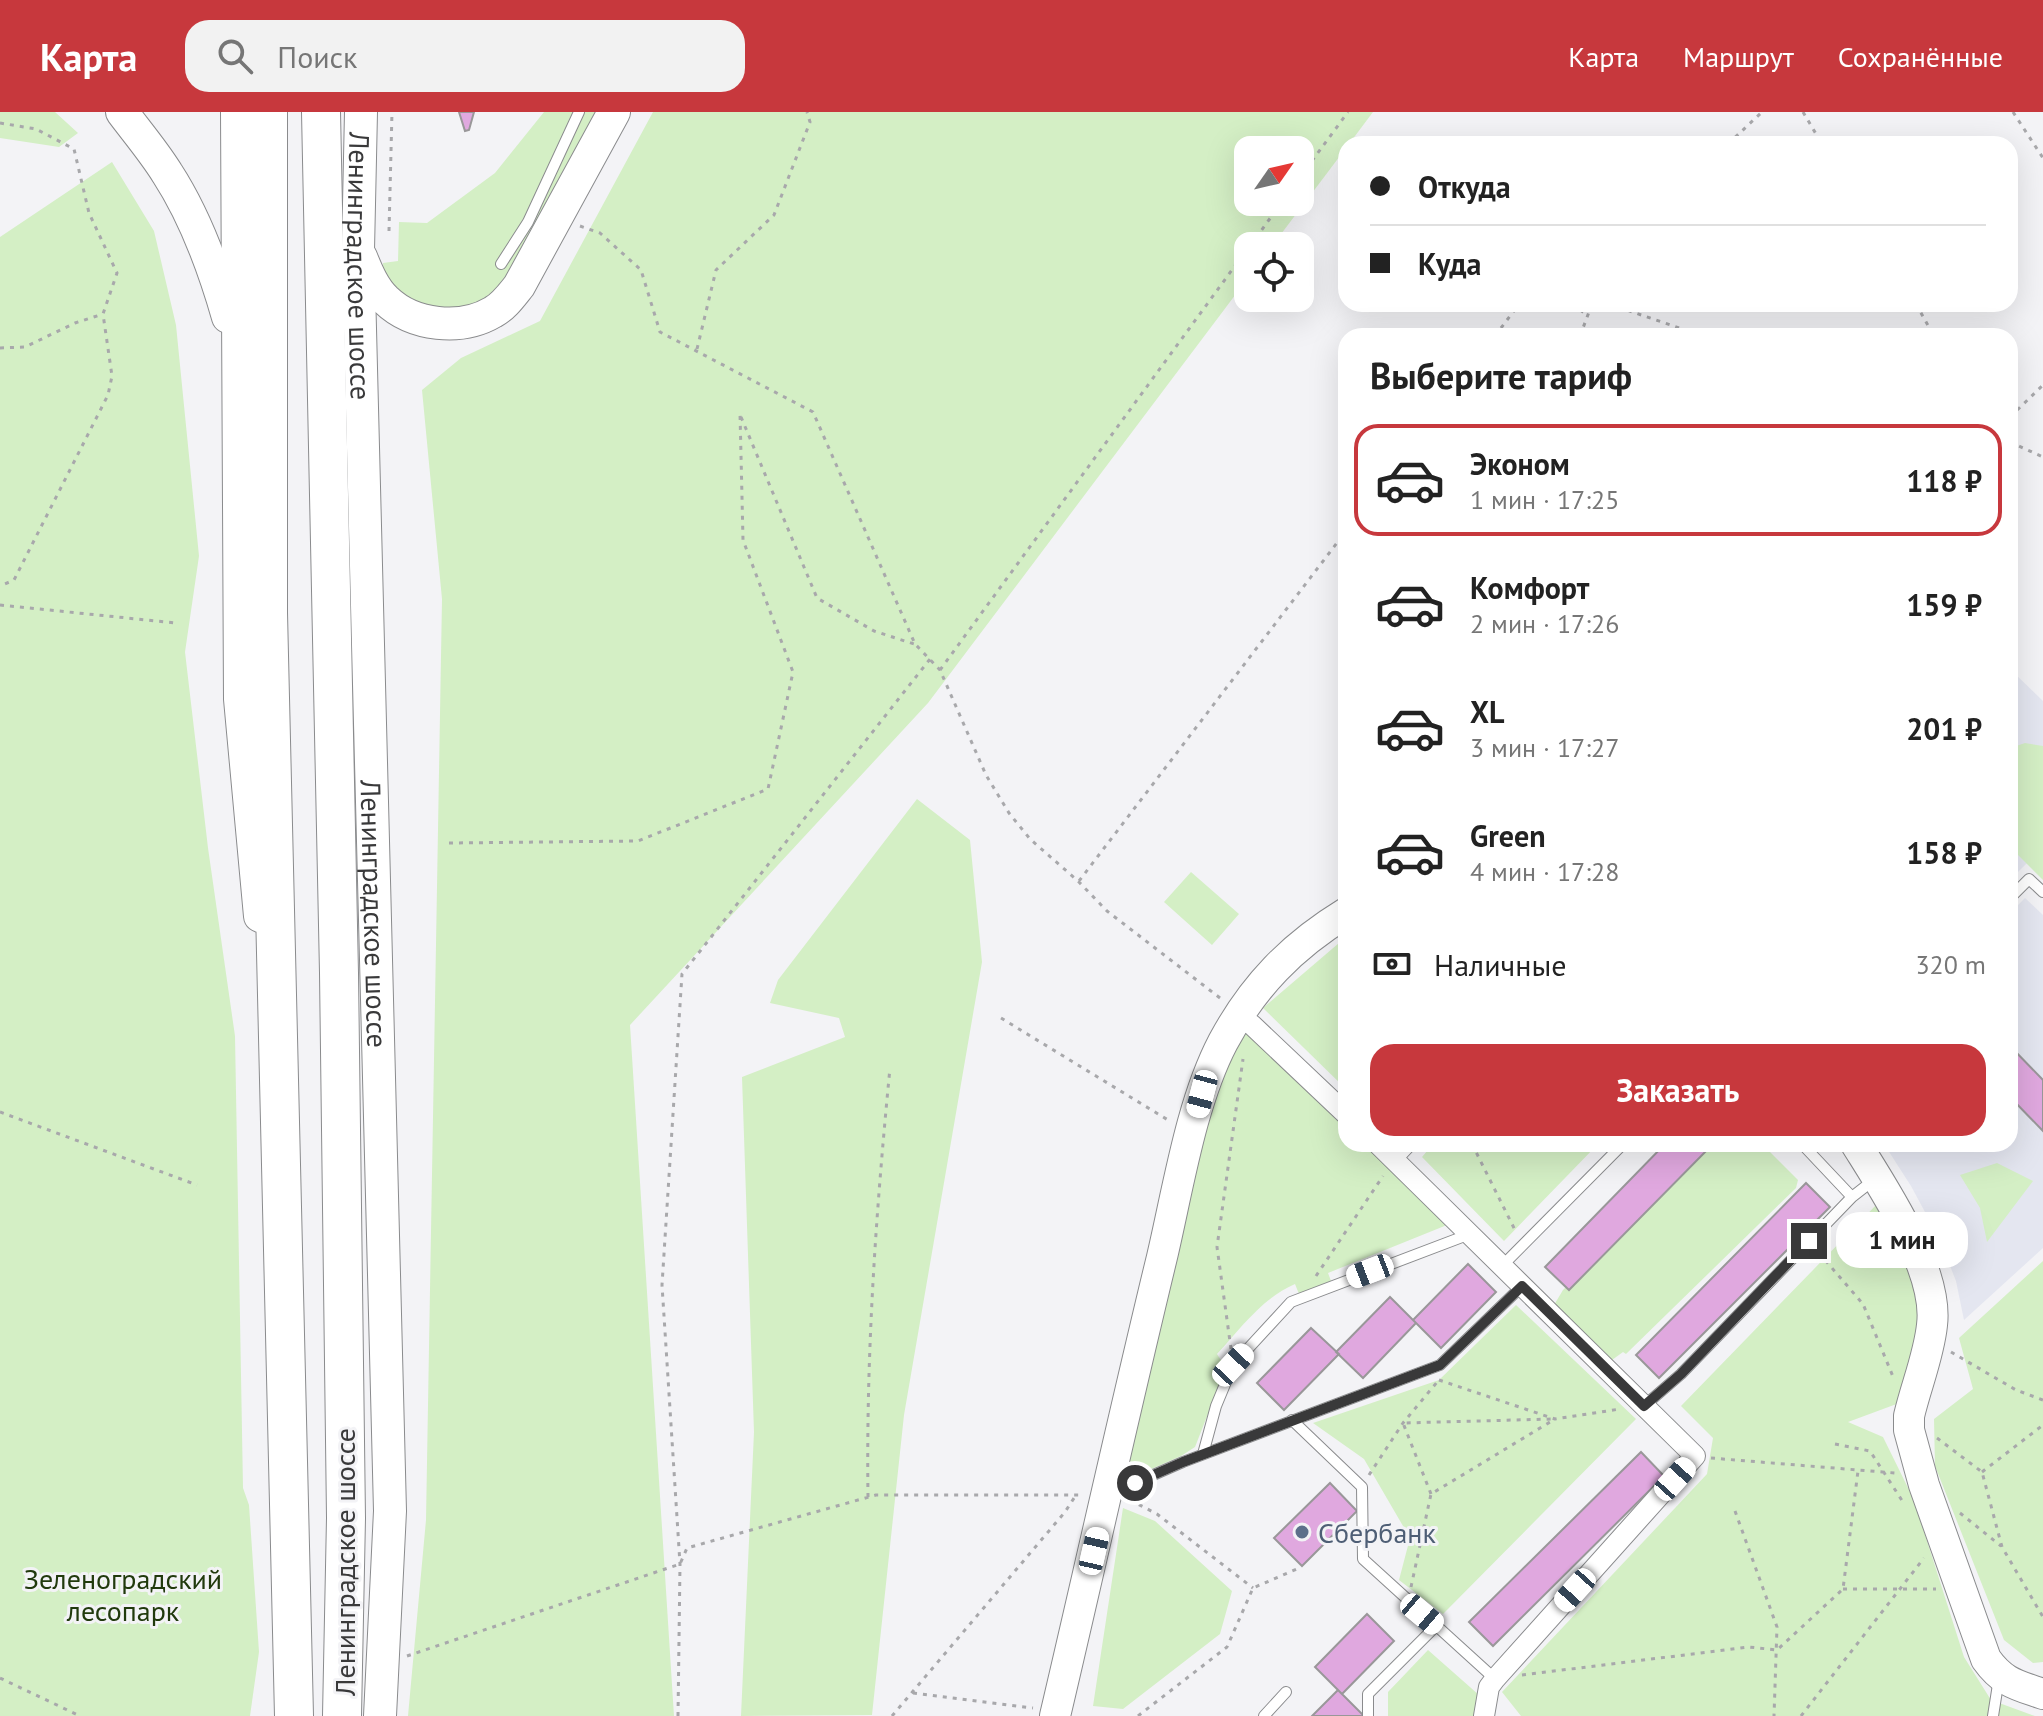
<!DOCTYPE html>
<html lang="ru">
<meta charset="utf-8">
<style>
body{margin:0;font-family:"PT Sans",sans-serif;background:#f2f2f2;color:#222;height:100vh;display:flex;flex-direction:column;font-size:30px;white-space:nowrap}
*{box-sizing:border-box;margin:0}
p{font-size:26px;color:#767676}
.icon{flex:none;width:44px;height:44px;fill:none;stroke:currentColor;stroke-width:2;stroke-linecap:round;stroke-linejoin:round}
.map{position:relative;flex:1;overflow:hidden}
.panel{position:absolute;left:1338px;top:216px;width:680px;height:824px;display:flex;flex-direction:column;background:#fff;border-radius:24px;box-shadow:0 8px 32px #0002}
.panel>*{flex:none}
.hud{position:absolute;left:1338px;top:24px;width:680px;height:176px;border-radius:24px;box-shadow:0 8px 32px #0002;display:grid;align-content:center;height:176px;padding:0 32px;background:#fff}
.needle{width:52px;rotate:56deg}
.buttons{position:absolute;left:1234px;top:24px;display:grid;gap:16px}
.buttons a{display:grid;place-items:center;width:80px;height:80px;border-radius:16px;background:#fff;box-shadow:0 8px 32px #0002;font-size:40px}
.end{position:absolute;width:36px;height:36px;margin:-18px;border:10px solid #39393a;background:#fff;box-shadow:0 0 0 4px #fff}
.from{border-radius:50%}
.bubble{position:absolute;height:56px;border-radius:24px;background:#fff;box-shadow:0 8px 32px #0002;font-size:26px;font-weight:700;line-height:56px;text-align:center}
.car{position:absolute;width:24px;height:48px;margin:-24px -12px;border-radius:10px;box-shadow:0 0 6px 2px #0007;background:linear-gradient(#fff 24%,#345 0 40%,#fff 0 76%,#345 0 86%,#fff 0)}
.hud b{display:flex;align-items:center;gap:28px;height:76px;font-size:30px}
.hud b+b{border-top:2px solid #e0e0e0}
.hud i{width:20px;height:20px;background:#222}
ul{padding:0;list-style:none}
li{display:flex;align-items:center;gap:24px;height:112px;margin:0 16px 12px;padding:0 16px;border:4px solid transparent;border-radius:24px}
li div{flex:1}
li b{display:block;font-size:30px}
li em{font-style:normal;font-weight:700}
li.current{border-color:#c7383d}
li>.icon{width:72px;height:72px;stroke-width:1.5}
h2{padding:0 32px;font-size:36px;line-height:96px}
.pay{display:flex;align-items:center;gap:20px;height:88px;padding:0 32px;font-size:30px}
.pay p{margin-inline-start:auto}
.action{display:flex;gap:16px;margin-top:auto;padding:16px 32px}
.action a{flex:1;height:92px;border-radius:24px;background:#c7383d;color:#fff;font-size:32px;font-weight:700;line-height:92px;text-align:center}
header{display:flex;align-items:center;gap:48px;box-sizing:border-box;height:112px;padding:0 40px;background:#c7383d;color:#fff}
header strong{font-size:38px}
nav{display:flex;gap:44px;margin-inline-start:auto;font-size:28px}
.search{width:560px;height:72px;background:#f2f2f2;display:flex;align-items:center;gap:20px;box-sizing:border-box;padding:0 28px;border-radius:24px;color:#767676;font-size:30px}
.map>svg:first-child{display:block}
.built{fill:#e4e6f0}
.green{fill:#d4efc5;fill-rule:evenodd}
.building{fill:#e0a8df;stroke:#999799;stroke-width:2}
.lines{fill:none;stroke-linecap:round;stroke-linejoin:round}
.lane-casing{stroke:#8a8b8d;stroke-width:12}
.street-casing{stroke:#8a8b8d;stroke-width:22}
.secondary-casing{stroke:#8a8b8d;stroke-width:32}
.primary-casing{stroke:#8a8b8d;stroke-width:34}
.highway-casing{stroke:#8a8b8d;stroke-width:40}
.path{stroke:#a8a8ab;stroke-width:3;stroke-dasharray:4 6;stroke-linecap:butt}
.lane{stroke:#fff;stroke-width:10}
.street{stroke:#fff;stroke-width:20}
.secondary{stroke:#fff;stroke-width:30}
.primary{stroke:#fff;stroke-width:32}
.highway{stroke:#fff;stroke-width:38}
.route{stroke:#39393a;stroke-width:10}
.service-dot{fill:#5c6f8a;stroke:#f3f3f6;stroke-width:3}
.labels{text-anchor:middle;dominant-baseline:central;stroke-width:6;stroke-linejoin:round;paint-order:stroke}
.street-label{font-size:28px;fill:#39393a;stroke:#f3f3f6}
.service-label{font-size:28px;fill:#4e5e75;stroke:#f3f3f6;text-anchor:start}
.park-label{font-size:28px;fill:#213a0d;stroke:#f3f3f6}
</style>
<header>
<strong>Карта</strong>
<div class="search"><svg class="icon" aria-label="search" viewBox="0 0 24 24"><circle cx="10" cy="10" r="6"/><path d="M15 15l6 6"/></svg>Поиск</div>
<nav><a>Карта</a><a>Маршрут</a><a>Сохранённые</a></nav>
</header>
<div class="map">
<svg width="2043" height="1604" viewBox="0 0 2043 1604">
<rect width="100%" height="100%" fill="#f3f3f6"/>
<path class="built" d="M2010 557 2043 589V760L2030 748 2010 768Z
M2025 786 2043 803V1136L1964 1208 1956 1169 1939 1126 1911 1074 1884 1032H2010V801Z"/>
<path class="green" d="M0 0H55L78 21 59 35 0 26Z
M544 0H598L511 168 480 193 454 200 402 188 384 167 383 151 398 149 399 110 427 111 495 61Z
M653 0H1373L1349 32H1346V36L1272 134H1248V166L928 591 630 913 674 1604H408L426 1408 442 487 422 278 461 246 540 209ZM1248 38H1300V90H1248Z
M112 50 154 119 176 213 199 444 185 540 208 736 235 924 243 1376 249 1393 259 1540 250 1604H0V125Z
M2025 631 2043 634V768L2010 735V636Z
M917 687 970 728 982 850 904 1303 872 1603 741 1604 754 1320 742 965 845 925 839 906 770 891 778 868Z
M1191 760 1239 802 1212 833 1164 790Z
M1346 825V977L1263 896Z
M1246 919 1346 1010V1032H1368L1447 1113 1328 1161 1331 1169 1299 1182 1295 1172C1262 1186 1241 1216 1217 1242L1226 1256 1195 1335 1181 1344 1131 1366 1126 1362 1157 1210 1221 958Z
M1433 1032H1598L1504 1129 1422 1045Z
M1709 1032H1762L1798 1068 1796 1076 1626 1242 1623 1240 1612 1248 1554 1193 1563 1178Z
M1997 1051 2033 1069 1987 1130 1980 1096 1960 1063Z
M1880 1089 1923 1193 1902 1290 1848 1310 1883 1325 1914 1388 1964 1545 1991 1588 2035 1604H1521L1502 1580 1707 1362 1713 1326 1681 1294Z
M2043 1149V1550L2033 1551 2004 1528 1935 1354 1934 1307 1973 1277 1959 1226Z
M1516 1193 1636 1307 1443 1502 1399 1468 1410 1426 1364 1347 1313 1311 1439 1268Z
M1123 1396 1155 1409 1232 1479 1220 1522 1123 1597 1093 1594Z
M1428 1538 1479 1583 1476 1604H1388V1580Z"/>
<path class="building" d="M459 0H474L469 18 465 19Z
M2010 934 2043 968V1019L2010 985Z
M1665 1032H1713L1569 1178 1545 1155Z
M1806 1071 1830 1095 1659 1266 1636 1243Z
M1468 1152 1496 1180 1441 1236 1413 1208Z
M1390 1185 1416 1211 1363 1266 1336 1240Z
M1311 1216 1339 1242 1284 1298 1257 1271Z
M1641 1340 1664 1364 1493 1534 1469 1510Z
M1330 1371 1357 1399 1302 1454 1274 1426Z
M1367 1502 1394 1529 1342 1582 1315 1555Z
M1338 1578 1364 1604H1312Z"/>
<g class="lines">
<g class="lane-casing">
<path id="lane" d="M501 152 528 110 579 0
M2010 786 2029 767 2043 780
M1802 1032 1852 1085 1875 1067
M1396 1049 1412 1032
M1502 1154 1623 1032
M1644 1294 1681 1262 1852 1085
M1292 1308 1362 1375 1363 1447 1495 1567
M1203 1342 1216 1294 1233 1253 1291 1190 1470 1122
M1112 1381 1183 1350 1440 1253 1522 1174
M1264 1604 1286 1580
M1368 1604V1582L1436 1514
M1993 1604 1999 1566"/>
</g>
<g class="street-casing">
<path id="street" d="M1238 905 1252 913 1346 1002
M1378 1032 1695 1344 1495 1567 1489 1575 1484 1604"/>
</g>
<g class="secondary-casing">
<path id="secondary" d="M1856 1032C1884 1077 1939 1159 1932 1213 1929 1243 1916 1274 1909 1304V1318L1924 1373 1986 1547C2003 1571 2017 1573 2043 1582
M1055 1604C1091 1451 1125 1297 1162 1145 1178 1077 1191 991 1223 930 1253 874 1292 834 1346 801"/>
</g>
<g class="primary-casing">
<g id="primary">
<path d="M122 0C137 20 154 40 167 61 195 104 214 156 228 205"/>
<path d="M237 0 240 587 260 804"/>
<path id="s1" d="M361 0 358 138 390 1399 380 1604"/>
<path d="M361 145C367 160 374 177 386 188 413 214 461 219 493 200 504 194 511 184 519 174L614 0"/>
</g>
</g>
<g class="highway-casing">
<path id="highway" d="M268 0V501L294 1604
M321 0 339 861 346 1406 342 1604"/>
</g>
<path class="path" d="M1803 0 1822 32
M2013 0 2043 46
M0 11 36 17 74 37 89 101 117 161 103 202 112 264 108 283 14 468 0 474
M1728 32 1762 0
M1300 65 1348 0
M580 114 600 121 641 158 660 220 813 300 915 532 940 558 986 663 1009 701 1030 727 1078 769 1107 799 1220 886
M389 119 392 0
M1250 134 1282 90
M1572 192 1587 203
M1609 192 1703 224
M1916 192 1934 224
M1495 224 1519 192
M1580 224 1592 192
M0 236 25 235 75 211 103 202
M697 237 716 158 774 103 810 10 807 0
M741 305 817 486 874 519 914 532
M2010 305 2043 273
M2010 330 2043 345
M0 493 176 511
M940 558 1248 136
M1346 680 1343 684 1346 696
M449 731 638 729 768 677 793 560 743 428 740 301
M1079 769 1346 419
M1001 906 1168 1008
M0 1000 197 1073
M1472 1032 1515 1118
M1819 1141 1863 1192 1894 1267
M1316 1164 1383 1064
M1231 1237 1217 1135 1243 947
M1951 1240 2016 1278 2043 1288
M1439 1268 1555 1307 1620 1297
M1937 1326 1982 1360 2002 1435 2043 1505
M1835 1332 1870 1339 1903 1390
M1711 1346 1895 1361
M1982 1360 2043 1313
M1369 1363 1403 1311 1438 1269
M1431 1382 1403 1311 1552 1307
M868 1385C866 1241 876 1099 890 956
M1130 1388 1157 1402 1253 1476
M1735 1399 1777 1515 1774 1604
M1960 1401 2001 1434
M1411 1475 1431 1382 1555 1307
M1843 1477H1936
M407 1544 680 1452 687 1436 876 1383H1083
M1522 1563 1749 1535 1777 1538 1843 1477 1858 1359
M0 1566 80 1604
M913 1581 1033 1596
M678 1604 680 1452 662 1173 682 862 930 547
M892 1604 1065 1400 1076 1383
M1138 1604 1227 1535 1253 1476 1299 1456
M1801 1604 1924 1446"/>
<use href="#lane" class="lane"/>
<use href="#street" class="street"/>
<use href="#secondary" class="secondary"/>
<use href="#primary" class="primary"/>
<use href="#highway" class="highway"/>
</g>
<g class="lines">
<path class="route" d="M1135 1371 1183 1350 1440 1253 1522 1174 1644 1294 1681 1262 1809 1129"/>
</g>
<circle class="service-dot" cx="1302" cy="1420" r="8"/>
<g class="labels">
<g class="street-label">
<text stroke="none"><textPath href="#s1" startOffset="154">Ленинградское шоссе</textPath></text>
<text stroke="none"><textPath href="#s1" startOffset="802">Ленинградское шоссе</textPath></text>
<text transform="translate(344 1450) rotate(-90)">Ленинградское шоссе</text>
</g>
<g class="service-label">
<text x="1318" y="1420">Сбербанк</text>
</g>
<g class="park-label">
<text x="123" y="1466">Зеленоградский<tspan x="123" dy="32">лесопарк</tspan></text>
</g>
</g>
</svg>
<div class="buttons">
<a><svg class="needle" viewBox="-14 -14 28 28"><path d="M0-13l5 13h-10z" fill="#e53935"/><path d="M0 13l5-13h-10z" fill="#767676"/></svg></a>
<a><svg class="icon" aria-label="locate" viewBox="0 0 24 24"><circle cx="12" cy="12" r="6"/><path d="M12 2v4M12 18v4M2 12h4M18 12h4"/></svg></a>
</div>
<i class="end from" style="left:1135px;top:1371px"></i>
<i class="end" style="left:1809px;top:1129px"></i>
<div class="bubble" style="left:1836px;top:1100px;width:132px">1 мин</div>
<i class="car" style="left:1202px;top:982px;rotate:195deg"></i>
<i class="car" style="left:1370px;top:1159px;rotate:249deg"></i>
<i class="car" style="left:1233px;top:1253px;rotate:43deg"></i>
<i class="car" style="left:1675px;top:1367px;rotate:42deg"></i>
<i class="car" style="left:1094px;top:1439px;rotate:13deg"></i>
<i class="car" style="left:1575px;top:1478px;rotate:222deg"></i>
<i class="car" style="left:1422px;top:1502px;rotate:130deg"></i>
<div class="hud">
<b><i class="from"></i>Откуда</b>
<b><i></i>Куда</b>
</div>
<section class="panel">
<h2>Выберите тариф</h2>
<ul>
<li class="current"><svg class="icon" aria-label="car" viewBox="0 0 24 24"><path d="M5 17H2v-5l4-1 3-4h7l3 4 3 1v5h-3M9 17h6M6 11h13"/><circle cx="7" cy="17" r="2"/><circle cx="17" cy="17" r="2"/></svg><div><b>Эконом</b><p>1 мин · 17:25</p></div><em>118 ₽</em></li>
<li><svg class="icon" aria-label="car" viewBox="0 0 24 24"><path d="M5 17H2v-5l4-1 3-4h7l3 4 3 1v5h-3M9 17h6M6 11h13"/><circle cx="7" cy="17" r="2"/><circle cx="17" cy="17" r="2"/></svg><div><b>Комфорт</b><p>2 мин · 17:26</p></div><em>159 ₽</em></li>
<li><svg class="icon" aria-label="car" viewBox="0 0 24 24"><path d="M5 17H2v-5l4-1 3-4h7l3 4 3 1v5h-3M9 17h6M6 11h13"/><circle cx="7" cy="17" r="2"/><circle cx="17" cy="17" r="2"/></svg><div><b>XL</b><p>3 мин · 17:27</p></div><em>201 ₽</em></li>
<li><svg class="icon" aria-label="car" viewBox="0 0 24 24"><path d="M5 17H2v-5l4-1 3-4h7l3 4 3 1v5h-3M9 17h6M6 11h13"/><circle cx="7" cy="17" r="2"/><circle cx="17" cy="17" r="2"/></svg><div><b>Green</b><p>4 мин · 17:28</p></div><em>158 ₽</em></li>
</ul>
<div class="pay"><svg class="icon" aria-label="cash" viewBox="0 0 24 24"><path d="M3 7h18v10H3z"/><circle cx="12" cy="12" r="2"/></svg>Наличные<p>320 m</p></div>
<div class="action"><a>Заказать</a></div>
</section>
</div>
